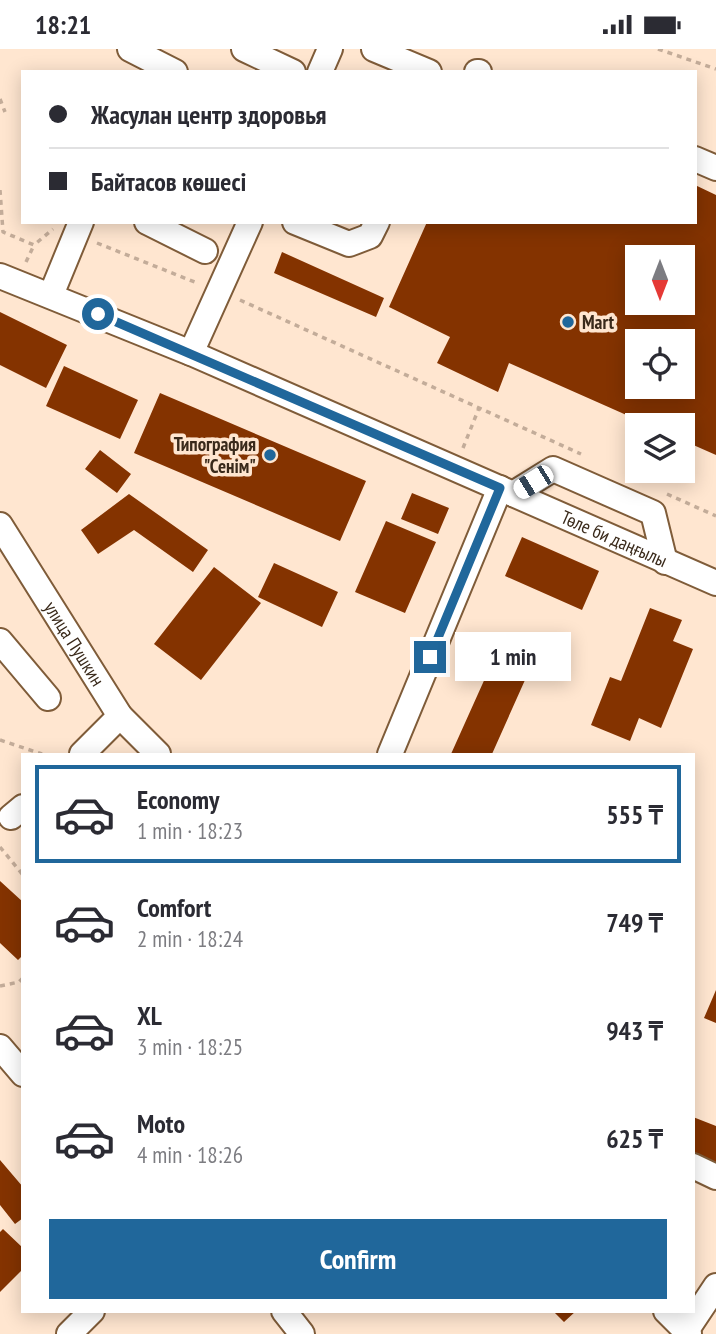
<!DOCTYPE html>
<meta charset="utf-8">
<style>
body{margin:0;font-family:"PT Sans Narrow",sans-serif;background:#f2f2f3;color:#2b2b33;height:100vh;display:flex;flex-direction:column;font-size:26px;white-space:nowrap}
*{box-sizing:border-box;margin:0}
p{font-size:23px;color:#7c7c81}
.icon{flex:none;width:38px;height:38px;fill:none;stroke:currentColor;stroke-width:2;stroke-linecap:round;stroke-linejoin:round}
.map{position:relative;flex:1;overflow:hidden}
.panel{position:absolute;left:21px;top:704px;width:674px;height:560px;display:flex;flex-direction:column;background:#fff;border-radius:0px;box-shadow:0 4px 18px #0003}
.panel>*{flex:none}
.guide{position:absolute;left:21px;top:21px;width:676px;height:154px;border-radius:0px;box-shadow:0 4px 18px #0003;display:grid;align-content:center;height:154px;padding:0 28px;background:#fff}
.needle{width:46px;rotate:180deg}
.buttons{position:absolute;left:625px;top:196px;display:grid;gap:14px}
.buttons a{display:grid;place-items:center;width:70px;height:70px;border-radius:0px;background:#fff;box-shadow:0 4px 18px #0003;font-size:35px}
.end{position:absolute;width:32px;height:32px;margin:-16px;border:9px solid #20679b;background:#fff;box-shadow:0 0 0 4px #fff}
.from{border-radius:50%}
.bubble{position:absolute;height:49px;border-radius:0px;background:#fff;box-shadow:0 4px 18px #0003;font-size:23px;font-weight:800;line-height:49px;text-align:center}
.car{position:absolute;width:21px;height:42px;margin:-21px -10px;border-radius:9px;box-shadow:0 0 5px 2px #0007;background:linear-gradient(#fff 24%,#345 0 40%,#fff 0 76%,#345 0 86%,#fff 0)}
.guide b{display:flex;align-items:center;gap:24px;height:66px;font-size:26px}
.guide b+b{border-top:2px solid #e1e1e2}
.guide i{width:18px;height:18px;background:#2b2b33}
ul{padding:12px 0 0;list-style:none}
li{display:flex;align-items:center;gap:21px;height:98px;margin:0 14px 10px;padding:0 14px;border:4px solid transparent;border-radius:0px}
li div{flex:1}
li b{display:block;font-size:26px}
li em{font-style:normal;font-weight:800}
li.current{border-color:#20679b}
li>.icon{width:63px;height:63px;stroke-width:1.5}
.primary-button{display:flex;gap:14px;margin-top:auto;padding:14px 28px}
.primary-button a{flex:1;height:80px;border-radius:0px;background:#20679b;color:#fff;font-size:28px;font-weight:800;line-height:80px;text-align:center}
.status{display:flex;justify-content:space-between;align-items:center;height:49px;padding:0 35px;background:#fff;direction:ltr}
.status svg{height:19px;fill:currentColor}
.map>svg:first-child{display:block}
.building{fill:#843300;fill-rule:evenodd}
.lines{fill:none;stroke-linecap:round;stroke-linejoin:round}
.minor-casing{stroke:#7f5c39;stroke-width:28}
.path{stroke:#c3ac99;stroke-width:3.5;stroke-dasharray:5 5;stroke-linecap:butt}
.minor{stroke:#fff;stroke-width:24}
.route{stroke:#20679b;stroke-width:9}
.poi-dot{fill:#20679b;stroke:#ffe6d0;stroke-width:2.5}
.labels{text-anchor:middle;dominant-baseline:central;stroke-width:7;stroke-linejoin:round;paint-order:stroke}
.poi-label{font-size:19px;font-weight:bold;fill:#3a2a1b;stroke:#ffe6d0;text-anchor:start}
.street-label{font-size:19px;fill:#3a2a1b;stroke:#ffe6d0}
</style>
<div class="status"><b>18:21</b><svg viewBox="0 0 49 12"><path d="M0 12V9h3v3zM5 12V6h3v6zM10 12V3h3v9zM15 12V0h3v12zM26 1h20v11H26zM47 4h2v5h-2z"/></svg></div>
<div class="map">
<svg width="716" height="1285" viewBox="0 0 716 1285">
<rect width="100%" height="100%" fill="#ffe6d0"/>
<path class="building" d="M695 136 716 146V406L682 391V376H649L509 314 498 343 437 314 450 288 389 258 427 173H695ZM637 208H682V254H637ZM637 292H682V338H637Z
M282 203 384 249 376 268 274 224Z
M0 263 67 296 46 339 0 316Z
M64 317 138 351 120 390 46 357Z
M160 344 366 432 340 492 134 404Z
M100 401 131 425 117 444 85 420Z
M412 444 449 459 438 485 401 470Z
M129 445 208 501 193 523 134 481 98 505 81 481Z
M386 472 436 493 405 564 355 543Z
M522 488 599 522 582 561 505 527Z
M274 514 338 543 322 578 258 548Z
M214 518 261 554 201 631 154 595Z
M650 559 682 571 673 592 693 600 661 679 639 669 630 692 591 676 610 628 621 632Z
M491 616 525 631 492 705H451Z
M0 832 23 853V906L18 911 0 894Z
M716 941V974L704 969Z
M693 1068 716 1077V1123L693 1114Z
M0 1111 23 1138V1169L15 1175 0 1156Z
M3 1180 23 1199V1220L0 1243V1183Z
M553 1262H576L564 1273Z"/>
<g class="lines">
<g class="minor-casing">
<g id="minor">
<path d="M130 0 175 23"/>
<path d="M244 0 293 23"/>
<path d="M374 0 429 23"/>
<path d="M320 23 330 0"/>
<path d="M477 23H479"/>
<path d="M695 110 716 119"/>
<path d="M147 173 205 202"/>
<path d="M295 173 349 195 370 187 377 173"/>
<path id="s1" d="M0 227 191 304 716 534"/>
<path d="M51 246 81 173"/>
<path d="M191 304 250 173"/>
<path d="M513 445 553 420 653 464 665 513"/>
<path id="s2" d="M0 476 120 667 158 705"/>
<path d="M0 592 48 649"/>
<path d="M82 705 120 667"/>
<path d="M390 705 500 439"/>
<path d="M11 768 23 758"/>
<path d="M0 998 23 1025"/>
<path d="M693 1117 716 1128"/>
<path d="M284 1262 302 1285"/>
<path d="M666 1262 689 1285"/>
<path d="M686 1282 716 1237"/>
<path d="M69 1285 92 1262"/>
</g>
</g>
<path class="path" d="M658 0 716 20
M0 50 5 63
M0 141 3 183 34 196 53 180
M97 194 197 234
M26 213 34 196
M240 251 581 405
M463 399 479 359
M667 445 716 467
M0 691 42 705
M0 798 23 826
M0 937 19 933 23 929"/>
<use href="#minor" class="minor"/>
</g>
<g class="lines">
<path class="route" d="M98 265 500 439 430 608"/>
</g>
<g class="poi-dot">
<circle cx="568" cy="273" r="7"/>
<circle cx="270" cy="406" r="7"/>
</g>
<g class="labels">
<g class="poi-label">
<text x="582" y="273">Mart</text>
<text x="256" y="395" text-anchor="end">Типография<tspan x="256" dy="22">"Сенім"</tspan></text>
</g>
<g class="street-label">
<text stroke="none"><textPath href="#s1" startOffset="668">Төле би даңғылы</textPath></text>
<text stroke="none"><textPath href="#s2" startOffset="140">улица Пушкин</textPath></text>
</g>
</g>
</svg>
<div class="buttons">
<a><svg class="needle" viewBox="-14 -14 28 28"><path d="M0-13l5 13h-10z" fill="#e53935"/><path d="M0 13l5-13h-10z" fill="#7c7c81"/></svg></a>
<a><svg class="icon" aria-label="locate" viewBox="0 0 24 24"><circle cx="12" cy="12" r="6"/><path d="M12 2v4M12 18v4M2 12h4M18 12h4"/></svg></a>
<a><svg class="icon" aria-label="layers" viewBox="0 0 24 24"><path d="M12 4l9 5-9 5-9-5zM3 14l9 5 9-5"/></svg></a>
</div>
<i class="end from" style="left:98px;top:265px"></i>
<i class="end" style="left:430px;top:608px"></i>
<div class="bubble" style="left:455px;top:583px;width:116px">1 min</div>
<i class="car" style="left:533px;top:433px;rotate:238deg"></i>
<div class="guide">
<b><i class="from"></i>Жасулан центр здоровья</b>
<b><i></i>Байтасов көшесі</b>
</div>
<section class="panel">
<ul>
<li class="current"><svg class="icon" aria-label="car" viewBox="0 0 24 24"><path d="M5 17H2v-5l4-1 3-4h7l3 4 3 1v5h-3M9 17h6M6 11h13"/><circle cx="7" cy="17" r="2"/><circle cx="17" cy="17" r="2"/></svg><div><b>Economy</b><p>1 min · 18:23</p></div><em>555 ₸</em></li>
<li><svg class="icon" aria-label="car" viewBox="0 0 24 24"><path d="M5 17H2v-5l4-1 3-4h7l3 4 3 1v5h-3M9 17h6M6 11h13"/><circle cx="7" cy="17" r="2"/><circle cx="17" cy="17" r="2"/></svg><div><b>Comfort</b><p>2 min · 18:24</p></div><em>749 ₸</em></li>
<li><svg class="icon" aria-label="car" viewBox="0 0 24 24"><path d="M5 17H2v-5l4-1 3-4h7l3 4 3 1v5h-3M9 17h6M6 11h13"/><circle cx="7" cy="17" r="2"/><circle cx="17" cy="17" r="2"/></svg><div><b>XL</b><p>3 min · 18:25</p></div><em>943 ₸</em></li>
<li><svg class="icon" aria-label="car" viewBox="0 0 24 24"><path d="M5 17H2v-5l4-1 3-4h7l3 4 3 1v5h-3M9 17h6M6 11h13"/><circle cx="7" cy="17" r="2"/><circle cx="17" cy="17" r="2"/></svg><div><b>Moto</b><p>4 min · 18:26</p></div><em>625 ₸</em></li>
</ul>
<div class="primary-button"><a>Confirm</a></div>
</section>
</div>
